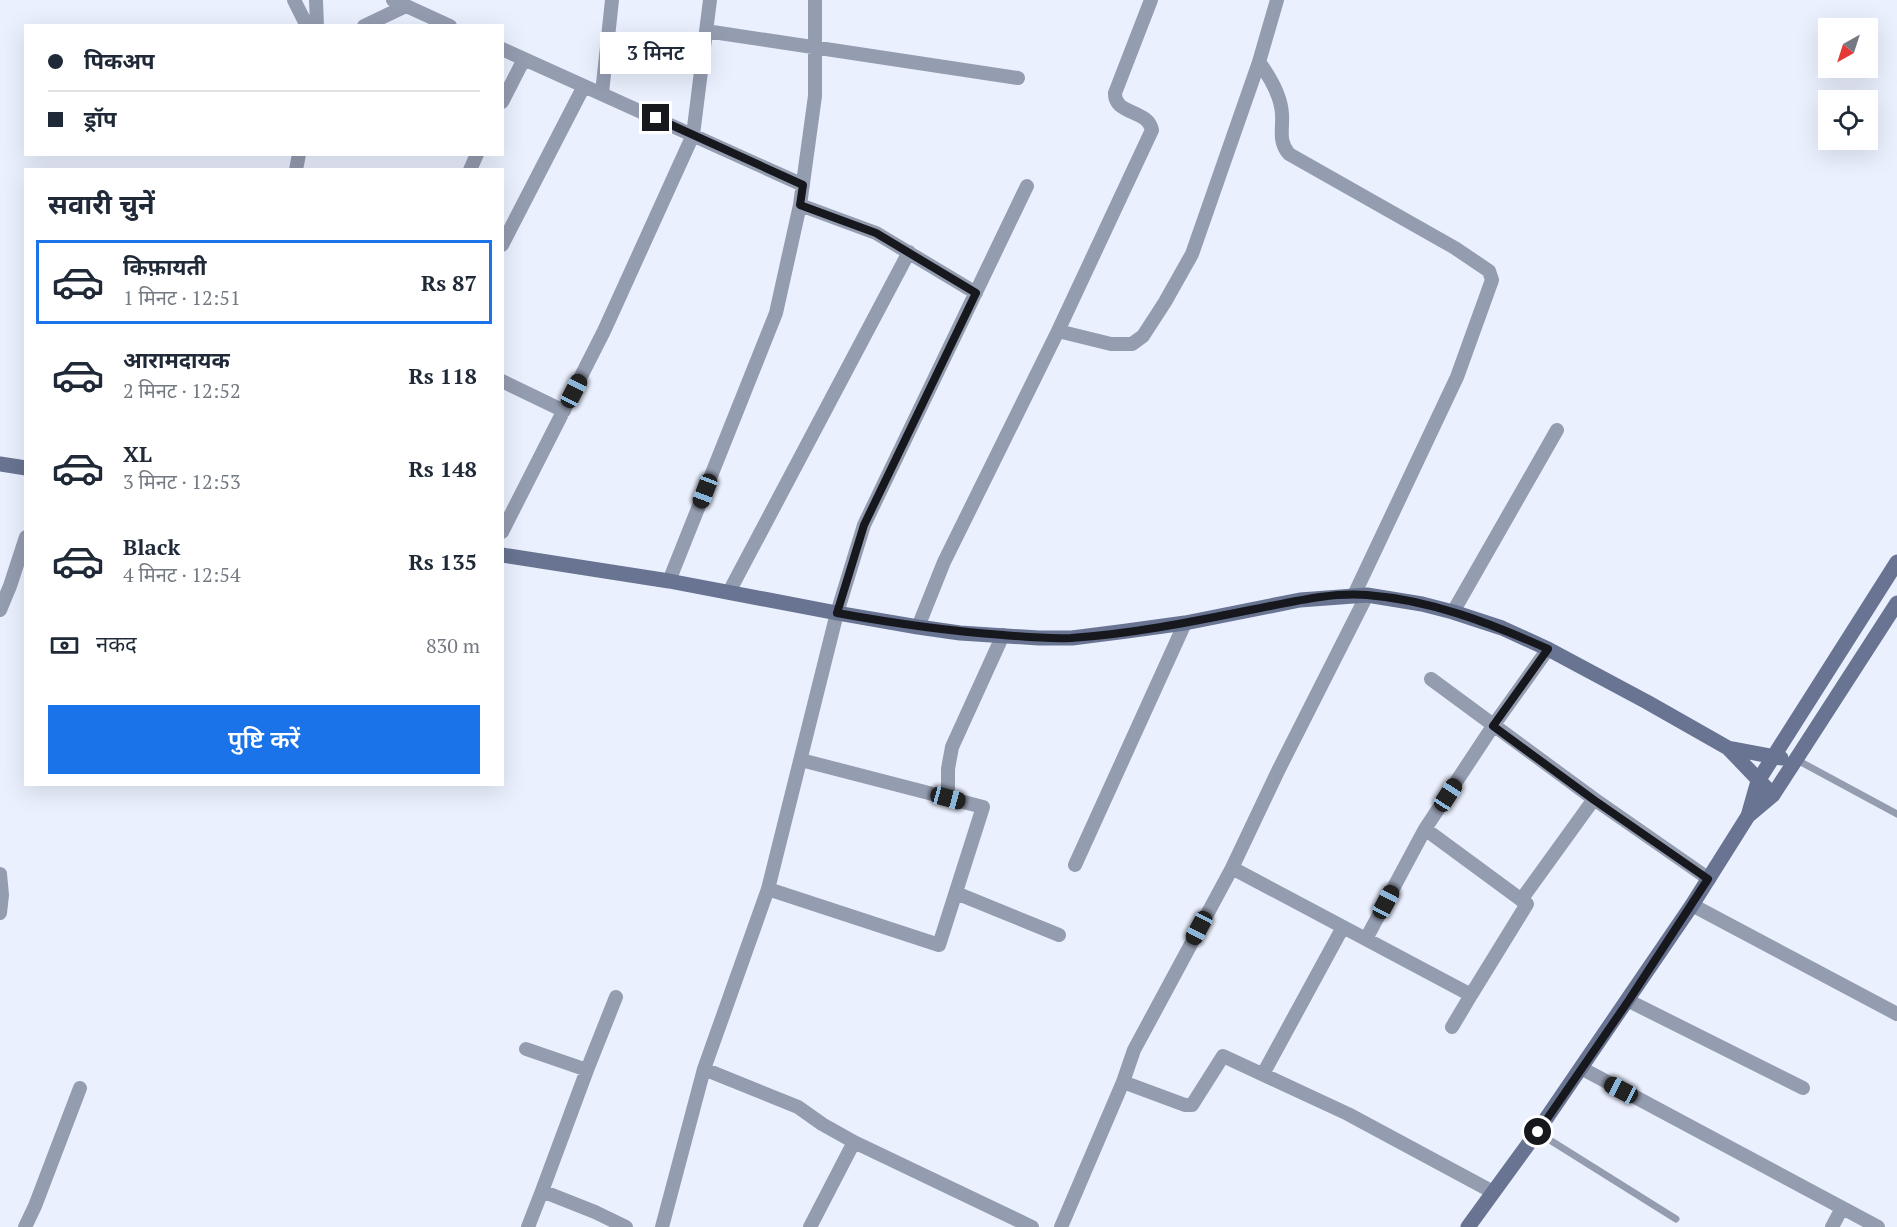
<!DOCTYPE html>
<html lang="hi">
<meta charset="utf-8">
<style>
body{margin:0;font-family:"PT Serif","Noto Sans Devanagari",serif;background:#f6f6f7;color:#1f2937;height:100vh;display:flex;flex-direction:column;font-size:22px;white-space:nowrap}
*{box-sizing:border-box;margin:0}
p{font-size:20px;color:#747a83}
.icon{flex:none;width:33px;height:33px;fill:none;stroke:currentColor;stroke-width:2;stroke-linecap:round;stroke-linejoin:round}
.map{position:relative;flex:1;overflow:hidden}
.details{position:absolute;left:24px;top:168px;width:480px;height:618px;display:flex;flex-direction:column;background:#fff;border-radius:0px;box-shadow:0 6px 24px #0002}
.details>*{flex:none}
.hud{position:absolute;left:24px;top:24px;width:480px;height:132px;border-radius:0px;box-shadow:0 6px 24px #0002;display:grid;align-content:center;height:132px;padding:0 24px;background:#fff}
.needle{width:39px;rotate:219deg}
.fabs{position:absolute;left:1818px;top:18px;display:grid;gap:12px}
.fabs a{display:grid;place-items:center;width:60px;height:60px;border-radius:0px;background:#fff;box-shadow:0 6px 24px #0002;font-size:30px}
.end{position:absolute;width:27px;height:27px;margin:-14px;border:8px solid #16181d;background:#fff;box-shadow:0 0 0 3px #fff}
.from{border-radius:50%}
.bubble{position:absolute;height:42px;border-radius:0px;background:#fff;box-shadow:0 6px 24px #0002;font-size:20px;font-weight:600;line-height:42px;text-align:center}
.car{position:absolute;width:18px;height:36px;margin:-18px -9px;border-radius:8px;box-shadow:0 0 4px 2px #0007;background:linear-gradient(#222 24%,#8ab4d8 0 40%,#222 0 76%,#8ab4d8 0 86%,#222 0)}
.hud b{display:flex;align-items:center;gap:21px;height:57px;font-size:22px}
.hud b+b{border-top:2px solid #e0e1e3}
.hud i{width:15px;height:15px;background:#1f2937}
ul{padding:0;list-style:none}
li{display:flex;align-items:center;gap:18px;height:84px;margin:0 12px 9px;padding:0 12px;border:3px solid transparent;border-radius:0px}
li div{flex:1}
li b{display:block;font-size:22px}
li em{font-style:normal;font-weight:600}
li.current{border-color:#1a73e8}
li>.icon{width:54px;height:54px;stroke-width:1.5}
h2{padding:0 24px;font-size:27px;line-height:72px}
.pay{display:flex;align-items:center;gap:15px;height:66px;padding:0 24px;font-size:22px}
.pay p{margin-inline-start:auto}
.button{display:flex;gap:12px;margin-top:auto;padding:12px 24px}
.button a{flex:1;height:69px;border-radius:0px;background:#1a73e8;color:#fff;font-size:24px;font-weight:600;line-height:69px;text-align:center}
.map>svg:first-child{display:block}
.lines{fill:none;stroke-linecap:round;stroke-linejoin:round}
.lane{stroke:#949cb0;stroke-width:7}
.street{stroke:#949cb0;stroke-width:14}
.secondary{stroke:#687491;stroke-width:15}
.route{stroke:#16181d;stroke-width:8}
</style>
<div class="map">
<svg width="1897" height="1227" viewBox="0 0 1897 1227">
<rect width="100%" height="100%" fill="#eaf0fe"/>
<g class="lines">
<path class="lane" d="M1797 760 1897 814
M1537 1132 1676 1219"/>
<path class="street" d="M294 0 307 26
M316 0 317 26
M393 0 450 26
M1277 0 1259 62C1270 77 1281 95 1282 114 1283 130 1278 141 1289 154L1455 248 1489 271 1492 280 1457 377 1354 595
M364 26 406 6
M706 31 1018 78
M502 49 803 185
M602 93 612 0
M502 102 524 59
M296 170 299 154
M470 170 477 154
M800 205 876 233 976 293
M502 245 584 86
M1058 331 1152 130C1148 109 1114 115 1115 93L1151 0
M502 381 564 411
M502 532 604 331 693 135 710 0
M669 581 776 313 800 205 815 96V0
M729 592 909 252
M0 610 10 586 26 537
M1453 612 1557 430
M918 627 944 562 1058 331 1111 344H1132L1143 336 1165 302 1192 254 1259 62
M1431 679 1594 799
M948 798V769L952 747 1003 635
M1425 829 1493 726 1548 649
M1075 865 1185 623
M1232 868 1471 995 1452 1027
M0 874 2 895 0 913
M768 889 939 945 983 807 801 760
M956 893 1059 935
M1521 900 1594 799 1709 879
M1692 905 1897 1014
M1366 939 1425 829 1527 904 1471 995
M1629 1001 1803 1088
M526 1049 587 1070 542 1191 595 1212 626 1227
M1581 1068 1878 1227
M704 1069 798 1107 822 1124 854 1142 1032 1227
M587 1070 616 997
M1263 1074 1343 927
M1123 1082 1134 1050 1232 868 1278 771 1367 595
M25 1227 35 1206 80 1088
M528 1227 542 1191
M662 1227 704 1069 768 889 837 613 864 525 1027 186
M810 1227 854 1142
M1061 1227 1123 1082 1185 1105H1192L1223 1056 1348 1114 1493 1192
M1832 1227 1842 1208"/>
<path class="secondary" d="M0 464 26 468
M502 555 669 581 837 613 918 627 960 633 1039 638H1072L1127 631 1185 623 1300 600 1367 595 1422 604 1453 612 1502 628 1548 649 1647 702 1728 748 1773 795
M1728 748 1781 758
M1748 816 1773 795 1897 603
M1468 1227 1537 1132 1692 905 1748 816 1758 781 1897 562"/>
</g>
<g class="lines">
<path class="route" d="M656 118 803 185 800 205 876 233 976 293 864 525 837 613C892 623 947 631 1003 635 1026 637 1048 639 1071 638 1131 634 1191 622 1250 610 1288 603 1328 592 1367 595 1431 600 1490 623 1548 649L1493 726 1594 800 1708 879 1629 1000 1538 1132"/>
</g>
</svg>
<div class="fabs">
<a><svg class="needle" viewBox="-14 -14 28 28"><path d="M0-13l5 13h-10z" fill="#e53935"/><path d="M0 13l5-13h-10z" fill="#747a83"/></svg></a>
<a><svg class="icon" aria-label="locate" viewBox="0 0 24 24"><circle cx="12" cy="12" r="6"/><path d="M12 2v4M12 18v4M2 12h4M18 12h4"/></svg></a>
</div>
<i class="end from" style="left:1538px;top:1132px"></i>
<i class="end" style="left:656px;top:118px"></i>
<div class="bubble" style="left:600px;top:32px;width:111px">3 मिनट</div>
<i class="car" style="left:574px;top:391px;rotate:27deg"></i>
<i class="car" style="left:705px;top:491px;rotate:201deg"></i>
<i class="car" style="left:1448px;top:795px;rotate:33deg"></i>
<i class="car" style="left:948px;top:798px;rotate:105deg"></i>
<i class="car" style="left:1386px;top:902px;rotate:28deg"></i>
<i class="car" style="left:1199px;top:928px;rotate:208deg"></i>
<i class="car" style="left:1621px;top:1090px;rotate:298deg"></i>
<div class="hud">
<b><i class="from"></i>पिकअप</b>
<b><i></i>ड्रॉप</b>
</div>
<section class="details">
<h2>सवारी चुनें</h2>
<ul>
<li class="current"><svg class="icon" aria-label="car" viewBox="0 0 24 24"><path d="M5 17H2v-5l4-1 3-4h7l3 4 3 1v5h-3M9 17h6M6 11h13"/><circle cx="7" cy="17" r="2"/><circle cx="17" cy="17" r="2"/></svg><div><b>किफ़ायती</b><p>1 मिनट · 12:51</p></div><em>Rs 87</em></li>
<li><svg class="icon" aria-label="car" viewBox="0 0 24 24"><path d="M5 17H2v-5l4-1 3-4h7l3 4 3 1v5h-3M9 17h6M6 11h13"/><circle cx="7" cy="17" r="2"/><circle cx="17" cy="17" r="2"/></svg><div><b>आरामदायक</b><p>2 मिनट · 12:52</p></div><em>Rs 118</em></li>
<li><svg class="icon" aria-label="car" viewBox="0 0 24 24"><path d="M5 17H2v-5l4-1 3-4h7l3 4 3 1v5h-3M9 17h6M6 11h13"/><circle cx="7" cy="17" r="2"/><circle cx="17" cy="17" r="2"/></svg><div><b>XL</b><p>3 मिनट · 12:53</p></div><em>Rs 148</em></li>
<li><svg class="icon" aria-label="car" viewBox="0 0 24 24"><path d="M5 17H2v-5l4-1 3-4h7l3 4 3 1v5h-3M9 17h6M6 11h13"/><circle cx="7" cy="17" r="2"/><circle cx="17" cy="17" r="2"/></svg><div><b>Black</b><p>4 मिनट · 12:54</p></div><em>Rs 135</em></li>
</ul>
<div class="pay"><svg class="icon" aria-label="cash" viewBox="0 0 24 24"><path d="M3 7h18v10H3z"/><circle cx="12" cy="12" r="2"/></svg>नकद<p>830 m</p></div>
<div class="button"><a>पुष्टि करें</a></div>
</section>
</div>
